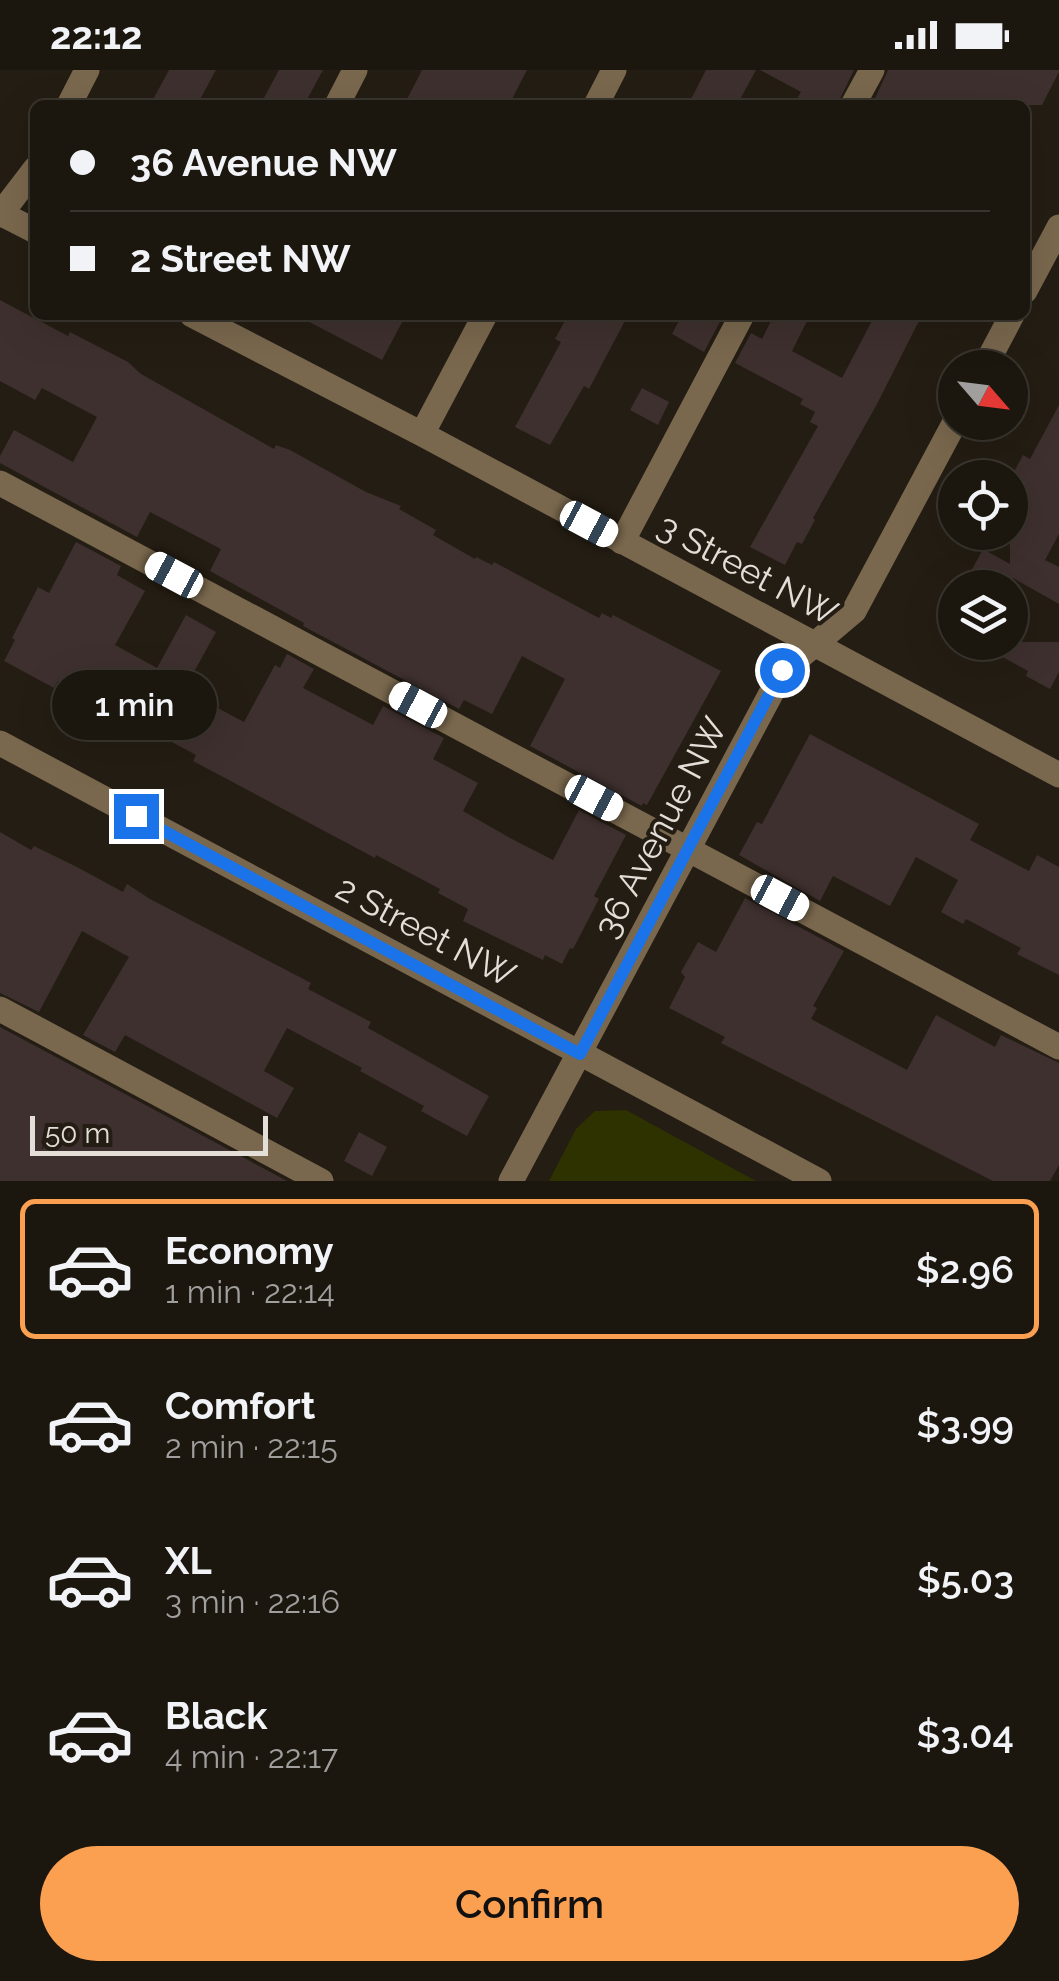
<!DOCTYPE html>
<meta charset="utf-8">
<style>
body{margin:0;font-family:Raleway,sans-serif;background:#241f17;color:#f1f3f6;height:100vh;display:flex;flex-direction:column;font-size:38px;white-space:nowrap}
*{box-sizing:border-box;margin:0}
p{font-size:32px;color:#a09f9e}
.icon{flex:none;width:55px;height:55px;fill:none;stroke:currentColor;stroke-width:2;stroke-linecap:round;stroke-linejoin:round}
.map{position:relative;height:1111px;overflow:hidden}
.side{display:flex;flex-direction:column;background:#1b160e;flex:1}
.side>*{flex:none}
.guide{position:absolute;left:30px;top:30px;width:1000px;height:220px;border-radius:15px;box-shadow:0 10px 40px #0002,0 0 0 2px #39352e;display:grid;align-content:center;height:220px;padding:0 40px;background:#1b160e}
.needle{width:65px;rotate:118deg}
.controls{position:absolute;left:938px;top:280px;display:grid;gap:20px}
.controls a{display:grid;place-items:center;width:90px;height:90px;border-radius:50%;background:#1b160e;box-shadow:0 10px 40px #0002,0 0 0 2px #39352e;font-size:50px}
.scale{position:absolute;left:30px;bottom:25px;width:238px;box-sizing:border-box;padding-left:10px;border:5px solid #e3ded8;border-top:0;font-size:28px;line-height:35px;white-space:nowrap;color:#e3ded8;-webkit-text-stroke:8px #241d13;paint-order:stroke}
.end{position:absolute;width:45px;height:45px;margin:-22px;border:12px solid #1a73e8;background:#fff;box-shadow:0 0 0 5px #fff}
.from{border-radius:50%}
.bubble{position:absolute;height:70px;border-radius:35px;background:#1b160e;box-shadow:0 10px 40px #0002,0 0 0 2px #39352e;font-size:32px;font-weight:600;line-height:70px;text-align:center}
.car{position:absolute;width:30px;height:60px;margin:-30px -15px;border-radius:12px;box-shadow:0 0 8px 2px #0007;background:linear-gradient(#fff 24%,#345 0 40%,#fff 0 76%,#345 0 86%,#fff 0)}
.guide b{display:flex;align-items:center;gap:35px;height:95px;font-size:38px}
.guide b+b{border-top:2px solid #39352e}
.guide i{width:25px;height:25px;background:#f1f3f6}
ul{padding:18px 0 0;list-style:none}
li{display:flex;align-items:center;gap:30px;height:140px;margin:0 20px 15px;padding:0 20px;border:5px solid transparent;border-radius:15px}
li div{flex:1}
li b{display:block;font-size:38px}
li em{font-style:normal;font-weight:600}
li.current{border-color:#fb9f50}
li>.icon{width:90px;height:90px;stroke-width:1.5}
.primary-button{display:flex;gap:20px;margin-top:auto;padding:20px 40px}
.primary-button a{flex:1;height:115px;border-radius:60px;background:#fb9f50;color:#111;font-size:40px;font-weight:600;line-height:115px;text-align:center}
.status{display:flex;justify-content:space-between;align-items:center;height:70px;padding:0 50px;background:#1b160e;direction:ltr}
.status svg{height:28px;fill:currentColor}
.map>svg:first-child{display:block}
.green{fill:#2e3200}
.building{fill:#3e302f}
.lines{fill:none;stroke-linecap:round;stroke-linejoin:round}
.minor{stroke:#7a684e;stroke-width:25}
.route{stroke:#1a73e8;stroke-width:12}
.labels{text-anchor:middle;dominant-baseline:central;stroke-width:8;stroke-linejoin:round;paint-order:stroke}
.street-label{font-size:35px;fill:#e3ded8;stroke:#241d13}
</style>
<div class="status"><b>22:12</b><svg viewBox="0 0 49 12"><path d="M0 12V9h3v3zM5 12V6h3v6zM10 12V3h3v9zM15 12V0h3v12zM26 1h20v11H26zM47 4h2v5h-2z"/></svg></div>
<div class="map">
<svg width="1059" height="1111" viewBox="0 0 1059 1111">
<rect width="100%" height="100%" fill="#241d13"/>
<path class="green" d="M626 1040 756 1111H549L576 1059 595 1041Z"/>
<path class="building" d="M169 0H216L197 35H150Z
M279 0H323L304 35H260Z
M422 0H527L509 35H404Z
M706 0H756L737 35H688Z
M760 0H854L837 35H793L801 22Z
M888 0H1059V2L1042 35H872Z
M0 230 68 266 70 262 128 292 141 304 274 379 276 375 290 380 366 422 401 436 399 439 436 460 433 465 475 489 476 487 492 495 494 492 599 548 602 543 611 548 613 545 721 601 647 735 643 733 642 736 530 676 565 609 522 586 492 644 464 630 459 639 303 556 304 553 210 501 221 479 150 442 137 467 0 393V386L14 360 73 392 97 347 42 318 35 330 0 311Z
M296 245H406L382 290Z
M568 245H628L589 319 584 316 550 375 515 357 561 272 555 269Z
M682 245 722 248 704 282 672 264Z
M774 245H810L792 281 842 308 875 245H922L877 334 813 448 815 450 802 474 797 472 785 495 750 477 818 356 810 352 815 342 800 334 803 329 735 293 751 263 762 269Z
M642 318 669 332 658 355 630 340Z
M1059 335V464L1045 490 1059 497V534L1013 508 1008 518H962L983 479 1010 494V409L1023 385 1030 389Z
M76 472 121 496 117 505 145 521 115 575 157 598 186 545 216 562 184 620 244 652 275 595 280 598 287 584 314 599 303 618 373 655 383 636 444 668 433 689 478 713 463 741 510 768 553 790 579 740 626 765 594 826 599 829 573 879 570 878 562 894 545 885 543 890 463 851 468 839 438 823 440 819 376 785 375 788 193 691 196 685 58 611 54 618 4 591 15 570 12 568 38 517 49 523Z
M975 572H1059V602L1050 619 1026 606 1028 601Z
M810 664 979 754 970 770 1029 801 1037 785 1059 797V905L1017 884 1021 878 966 849 963 854 941 842 958 810 916 787 890 836 833 806 820 831 739 785 757 752 762 754Z
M0 762 31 780 34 776 77 797 123 822 127 814 150 829 311 913 308 919 371 952 368 958 489 1026 467 1066 421 1041 424 1036 360 1001 362 998 287 958 264 1001 294 1018 277 1048 125 965 115 982 83 965 129 887 82 861 39 942 0 923Z
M745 828 844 881 813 936 817 938 811 949 907 1000 936 945 995 977 1001 965 1059 993V1095L1050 1111H993L721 973 725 967 669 938 685 907 681 902 698 872 716 882Z
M0 957 287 1111H0Z
M359 1062 387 1077 372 1106 344 1091Z"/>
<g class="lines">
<path class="minor" d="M69 35 87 0
M337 35 355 0
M596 35 614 0
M853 35 872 0
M0 143 35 161
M0 145 35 99
M1025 221 1059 157
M192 245 422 364 1059 705
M984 298 1012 245
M422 364 485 245
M0 413 1059 977
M622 472 742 245
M0 673 819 1111
M0 939 321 1111
M511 1111 783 601 854 541 955 352"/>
</g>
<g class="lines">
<path class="route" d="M136 746 580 984 782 600"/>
</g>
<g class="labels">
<g class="street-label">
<text transform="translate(748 499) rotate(28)">3 Street NW</text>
<text transform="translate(660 757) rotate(-62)">36 Avenue NW</text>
<text transform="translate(426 861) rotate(28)">2 Street NW</text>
</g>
</g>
</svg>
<div class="controls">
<a><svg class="needle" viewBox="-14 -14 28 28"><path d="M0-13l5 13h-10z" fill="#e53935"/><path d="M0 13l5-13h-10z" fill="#a09f9e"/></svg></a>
<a><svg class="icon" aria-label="locate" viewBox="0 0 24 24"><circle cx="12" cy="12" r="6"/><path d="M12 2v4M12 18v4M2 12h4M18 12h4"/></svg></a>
<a><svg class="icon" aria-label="layers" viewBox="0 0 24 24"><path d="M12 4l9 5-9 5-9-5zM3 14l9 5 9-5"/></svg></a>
</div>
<div class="scale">50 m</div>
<i class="end from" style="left:782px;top:600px"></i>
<i class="end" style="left:136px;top:746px"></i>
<div class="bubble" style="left:52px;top:600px;width:165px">1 min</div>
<i class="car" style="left:589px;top:454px;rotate:118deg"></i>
<i class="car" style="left:174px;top:505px;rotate:298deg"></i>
<i class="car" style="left:418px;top:635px;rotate:298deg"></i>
<i class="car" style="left:594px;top:728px;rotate:118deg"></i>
<i class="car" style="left:780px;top:828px;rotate:118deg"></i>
<div class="guide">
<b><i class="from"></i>36 Avenue NW</b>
<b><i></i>2 Street NW</b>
</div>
</div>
<section class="side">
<ul>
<li class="current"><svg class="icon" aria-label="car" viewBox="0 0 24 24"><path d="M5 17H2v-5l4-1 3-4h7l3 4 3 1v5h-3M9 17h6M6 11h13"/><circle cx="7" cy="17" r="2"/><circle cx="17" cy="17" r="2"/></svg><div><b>Economy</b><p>1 min · 22:14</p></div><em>$2.96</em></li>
<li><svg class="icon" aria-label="car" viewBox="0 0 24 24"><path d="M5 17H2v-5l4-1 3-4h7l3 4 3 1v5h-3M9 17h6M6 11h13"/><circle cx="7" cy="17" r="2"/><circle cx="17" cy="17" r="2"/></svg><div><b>Comfort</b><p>2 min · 22:15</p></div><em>$3.99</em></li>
<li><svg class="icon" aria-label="car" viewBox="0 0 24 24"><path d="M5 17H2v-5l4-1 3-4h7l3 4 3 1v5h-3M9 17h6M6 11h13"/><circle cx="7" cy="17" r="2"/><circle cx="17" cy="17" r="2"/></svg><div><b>XL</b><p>3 min · 22:16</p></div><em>$5.03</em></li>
<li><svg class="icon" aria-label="car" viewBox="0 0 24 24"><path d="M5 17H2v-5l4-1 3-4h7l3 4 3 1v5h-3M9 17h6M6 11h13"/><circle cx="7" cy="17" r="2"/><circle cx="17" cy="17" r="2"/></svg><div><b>Black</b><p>4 min · 22:17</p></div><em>$3.04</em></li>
</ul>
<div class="primary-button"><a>Confirm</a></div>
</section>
